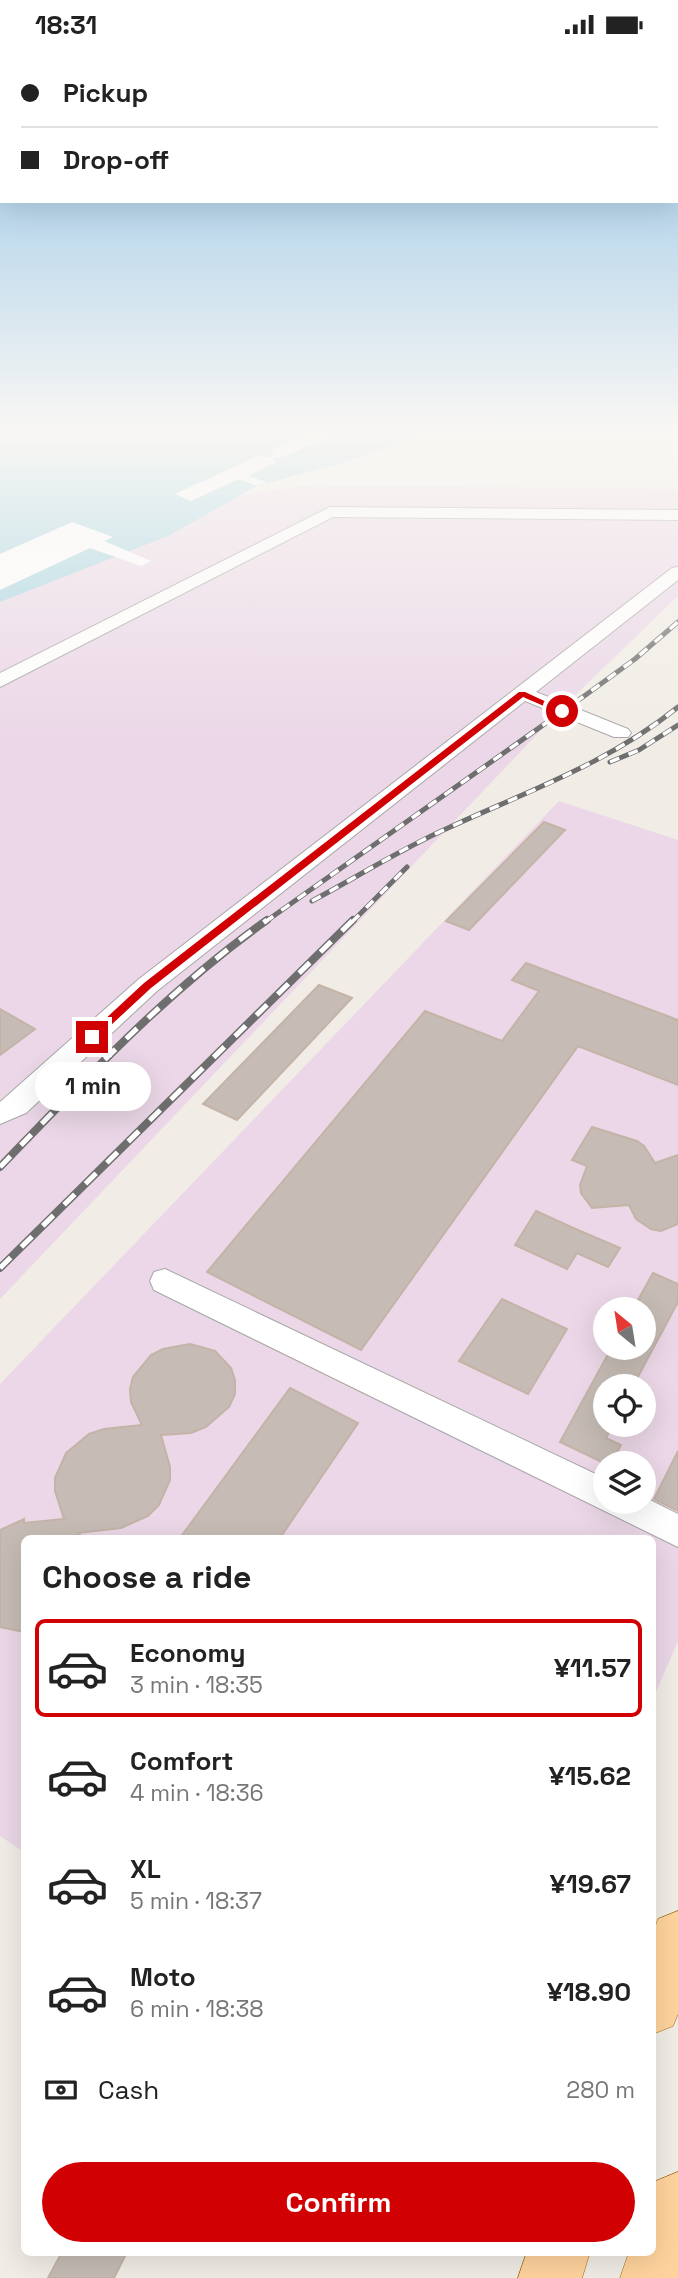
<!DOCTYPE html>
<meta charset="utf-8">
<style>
body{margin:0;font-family:"Space Grotesk",sans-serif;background:#f2f2f2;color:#222;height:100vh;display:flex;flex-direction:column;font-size:26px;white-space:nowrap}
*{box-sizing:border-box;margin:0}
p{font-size:23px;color:#767676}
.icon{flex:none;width:38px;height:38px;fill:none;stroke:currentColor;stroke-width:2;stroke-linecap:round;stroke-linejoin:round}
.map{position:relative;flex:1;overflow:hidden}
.sheet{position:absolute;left:21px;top:1486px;width:635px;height:721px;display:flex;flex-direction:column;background:#fff;border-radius:10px;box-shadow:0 7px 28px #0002}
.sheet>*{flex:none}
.top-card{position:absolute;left:0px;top:0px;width:679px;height:154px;box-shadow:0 7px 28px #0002;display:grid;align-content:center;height:154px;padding:0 21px;background:#fff}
.needle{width:46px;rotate:330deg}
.controls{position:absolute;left:593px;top:1248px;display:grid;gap:14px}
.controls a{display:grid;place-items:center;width:63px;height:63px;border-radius:50%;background:#fff;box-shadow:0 7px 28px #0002;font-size:35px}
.end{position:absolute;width:32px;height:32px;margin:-16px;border:9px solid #d00003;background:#fff;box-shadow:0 0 0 4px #fff}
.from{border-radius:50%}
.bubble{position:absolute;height:49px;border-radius:24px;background:#fff;box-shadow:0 7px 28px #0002;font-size:23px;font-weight:600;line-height:49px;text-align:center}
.top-card b{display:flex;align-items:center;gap:24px;height:66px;font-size:26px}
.top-card b+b{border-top:2px solid #e0e0e0}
.top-card i{width:18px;height:18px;background:#222}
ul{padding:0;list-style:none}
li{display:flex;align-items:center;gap:21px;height:98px;margin:0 14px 10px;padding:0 7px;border:4px solid transparent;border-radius:10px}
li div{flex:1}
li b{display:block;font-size:26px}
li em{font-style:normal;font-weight:600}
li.current{border-color:#d00003}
li>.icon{width:63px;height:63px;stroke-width:1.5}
h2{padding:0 21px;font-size:32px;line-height:84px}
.pay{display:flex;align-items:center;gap:18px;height:77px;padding:0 21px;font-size:26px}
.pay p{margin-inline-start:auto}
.button{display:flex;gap:14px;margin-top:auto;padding:14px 21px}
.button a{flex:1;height:80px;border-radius:42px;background:#d00003;color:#fff;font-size:28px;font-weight:600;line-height:80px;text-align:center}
.status{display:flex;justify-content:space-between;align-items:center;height:49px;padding:0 35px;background:#fff;direction:ltr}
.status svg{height:19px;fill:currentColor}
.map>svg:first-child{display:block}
.industrial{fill:#ebd7e7;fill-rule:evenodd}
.water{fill:#a4d4e1}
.pier{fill:#fff}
.building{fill:#c6bcb5;stroke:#c4b3a7;stroke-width:2}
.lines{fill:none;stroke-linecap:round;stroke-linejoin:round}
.minor-casing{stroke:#a7a7a7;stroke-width:2}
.major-casing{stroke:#9c6600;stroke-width:1}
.minor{fill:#fff;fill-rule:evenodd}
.major{fill:#ffd39d;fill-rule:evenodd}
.rail-far1-casing{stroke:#6e6e6e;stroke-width:5}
.rail-casing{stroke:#6e6e6e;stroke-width:8}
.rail-far1{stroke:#fff;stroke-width:3.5;stroke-dasharray:10;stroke-linecap:butt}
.rail{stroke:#fff;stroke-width:5;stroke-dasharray:15;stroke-linecap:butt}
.route{fill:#d00003}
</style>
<div class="status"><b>18:31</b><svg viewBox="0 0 49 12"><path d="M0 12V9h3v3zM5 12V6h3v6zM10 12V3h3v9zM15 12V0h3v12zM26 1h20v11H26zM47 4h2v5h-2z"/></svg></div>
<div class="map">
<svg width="678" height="2229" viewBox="0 0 678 2229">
<rect width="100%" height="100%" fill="#f1ede6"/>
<path class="industrial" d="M310 436 678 440V547L563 658 0 1250V501L69 471Z
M559 752 678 791V1592L653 1650V1489H24V1803L0 1787V1335ZM606 1260H644V1298H606ZM606 1337H644V1376H606ZM606 1414H644V1452H606Z"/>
<path class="water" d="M0 381H438L338 415 257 437 168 487 0 553Z"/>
<path class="pier" d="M317 381H344L286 407 273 410 276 413 248 427 267 433 257 437 239 430 191 452 175 445 260 406 267 409 275 405 270 402Z
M72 473 113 488 104 492 151 512 141 517 90 499 0 541V505Z"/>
<path class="building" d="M544 773 565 781 469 881 446 872Z
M526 914 678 971V1036L578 997 361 1301 207 1223 425 962 502 992 539 942 512 931Z
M319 936 352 949 237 1071 203 1055Z
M0 960 35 980 0 1006Z
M592 1078 637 1092 644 1097 655 1114 678 1106V1175L661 1182 651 1180 636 1170 629 1156 592 1159 581 1144 580 1136 587 1117 572 1111Z
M536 1162 571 1178 620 1199 608 1218 577 1204 567 1220 515 1196Z
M653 1224 678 1235V1253L633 1337H606V1376H613L606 1389 621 1396 612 1414 606 1415 560 1393 612 1298H644V1260H633Z
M502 1250 567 1280 528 1345 459 1312Z
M190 1295 215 1302 231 1319 235 1331V1345L229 1358 206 1378 191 1384 161 1386 170 1418V1431L159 1456 148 1467 121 1479 78 1484 83 1489H24V1583L0 1578V1481L24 1470V1474L64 1470 55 1442V1429L66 1404 89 1385 104 1380 142 1376 131 1353 130 1340 133 1328 151 1306 163 1300Z
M290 1339 358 1374 280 1489H180Z
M678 1402V1462L654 1450Z
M62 2203H127L114 2229H48Z"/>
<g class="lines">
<g class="minor-casing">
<path id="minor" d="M330 458 678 461V471L333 468 0 638V624Z
M678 518V531L536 643 628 680 631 684 628 688H614L525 652 157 942 26 1064 0 1075V1053L139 930 672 519Z
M165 1220 606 1430V1452H644V1448L678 1465V1498L154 1241 150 1232 154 1223Z"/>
</g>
<g class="major-casing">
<path id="major" d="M678 1862V1965L673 1977 653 1985V1884L658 1870Z
M678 2123V2229H620L629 2203H653V2140L656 2132Z
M527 2203H590L582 2229H518Z"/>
</g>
<use href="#minor" class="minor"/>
<use href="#major" class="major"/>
<g class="rail-far1-casing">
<path id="rail-far1" d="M610 713 639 701 678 676
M312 852C357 828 401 800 448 779 528 742 609 714 678 658
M265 873 587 645 635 610 678 573
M352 873 407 818"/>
</g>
<g class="rail-casing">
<path id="rail" d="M0 1118C85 1030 167 942 267 871
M0 1219 353 871"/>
</g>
<use href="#rail-far1" class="rail-far1"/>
<use href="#rail" class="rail"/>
</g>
<linearGradient id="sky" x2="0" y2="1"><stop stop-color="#8dc1e5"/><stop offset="0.55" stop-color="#f9f7f4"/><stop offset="1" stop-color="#f9f7f4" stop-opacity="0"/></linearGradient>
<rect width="678" height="693" fill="url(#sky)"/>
<path class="route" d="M519 643H525L566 662 560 664 523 648 151 939 96 990H89V985L144 934Z"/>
</svg>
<div class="controls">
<a><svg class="needle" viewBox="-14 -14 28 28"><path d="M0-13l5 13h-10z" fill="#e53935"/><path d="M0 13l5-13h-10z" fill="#767676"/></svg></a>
<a><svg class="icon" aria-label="locate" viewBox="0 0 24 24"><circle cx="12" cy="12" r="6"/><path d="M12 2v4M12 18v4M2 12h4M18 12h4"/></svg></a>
<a><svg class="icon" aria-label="layers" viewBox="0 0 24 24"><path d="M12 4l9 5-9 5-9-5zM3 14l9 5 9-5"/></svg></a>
</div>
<i class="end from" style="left:562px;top:662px"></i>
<i class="end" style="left:92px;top:988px"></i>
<div class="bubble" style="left:35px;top:1013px;width:116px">1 min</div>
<div class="top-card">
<b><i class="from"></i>Pickup</b>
<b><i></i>Drop-off</b>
</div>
<section class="sheet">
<h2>Choose a ride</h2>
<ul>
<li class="current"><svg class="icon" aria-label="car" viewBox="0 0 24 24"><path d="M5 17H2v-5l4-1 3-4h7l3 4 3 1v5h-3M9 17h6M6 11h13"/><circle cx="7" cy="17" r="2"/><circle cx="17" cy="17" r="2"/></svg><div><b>Economy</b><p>3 min · 18:35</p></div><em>¥11.57</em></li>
<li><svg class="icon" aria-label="car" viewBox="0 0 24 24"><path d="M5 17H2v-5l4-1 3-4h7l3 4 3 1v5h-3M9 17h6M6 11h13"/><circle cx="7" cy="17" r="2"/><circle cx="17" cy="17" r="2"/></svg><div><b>Comfort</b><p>4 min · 18:36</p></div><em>¥15.62</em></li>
<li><svg class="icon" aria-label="car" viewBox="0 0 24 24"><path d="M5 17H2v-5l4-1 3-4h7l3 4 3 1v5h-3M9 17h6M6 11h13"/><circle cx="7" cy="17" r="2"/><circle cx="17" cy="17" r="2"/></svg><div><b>XL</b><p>5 min · 18:37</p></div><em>¥19.67</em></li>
<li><svg class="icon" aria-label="car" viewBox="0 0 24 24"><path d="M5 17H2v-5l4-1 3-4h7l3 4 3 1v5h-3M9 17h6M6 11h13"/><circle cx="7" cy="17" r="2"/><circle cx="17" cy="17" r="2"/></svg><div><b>Moto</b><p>6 min · 18:38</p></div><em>¥18.90</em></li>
</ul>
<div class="pay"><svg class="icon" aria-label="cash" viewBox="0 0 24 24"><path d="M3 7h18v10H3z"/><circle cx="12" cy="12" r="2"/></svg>Cash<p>280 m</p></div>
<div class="button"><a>Confirm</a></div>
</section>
</div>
